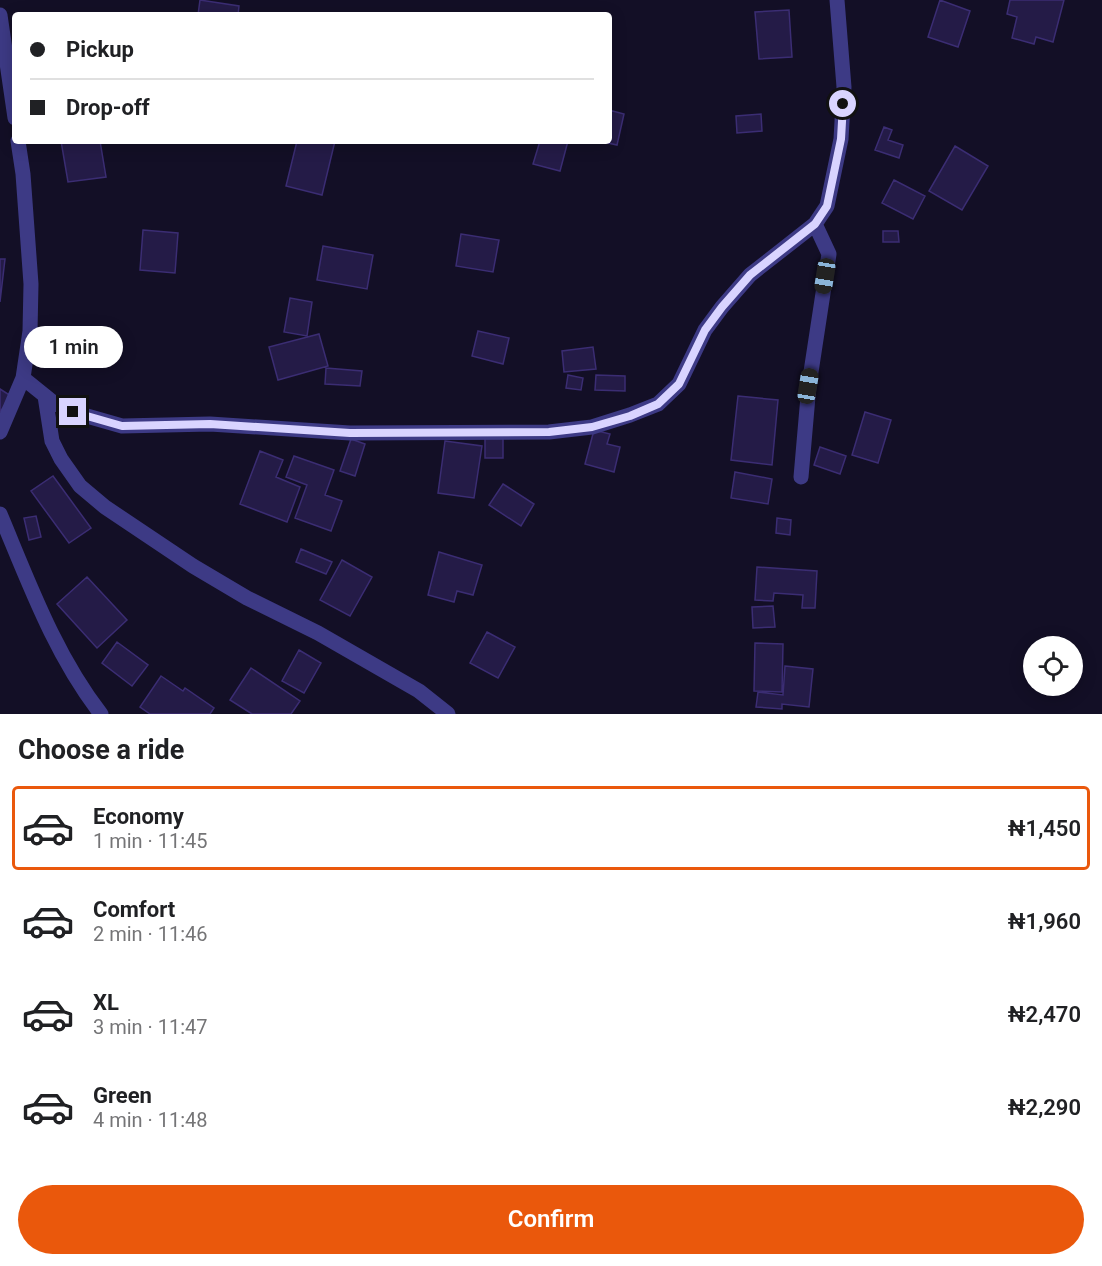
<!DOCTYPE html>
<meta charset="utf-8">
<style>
body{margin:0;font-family:Roboto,sans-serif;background:#f6f6f6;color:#202124;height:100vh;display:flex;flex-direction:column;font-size:22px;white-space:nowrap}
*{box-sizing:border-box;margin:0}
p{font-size:20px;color:#757577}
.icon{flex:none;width:33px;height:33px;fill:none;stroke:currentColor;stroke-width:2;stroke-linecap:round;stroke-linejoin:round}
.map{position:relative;height:714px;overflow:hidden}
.side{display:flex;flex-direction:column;background:#fff;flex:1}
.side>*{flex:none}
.top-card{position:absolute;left:12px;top:12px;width:600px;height:132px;border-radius:6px;box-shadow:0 3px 15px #0003;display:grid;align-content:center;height:132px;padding:0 18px;background:#fff}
.tools{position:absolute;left:1023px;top:636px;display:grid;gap:12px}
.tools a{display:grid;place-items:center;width:60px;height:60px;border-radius:50%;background:#fff;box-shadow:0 3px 15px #0003;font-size:30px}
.end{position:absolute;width:27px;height:27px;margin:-14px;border:8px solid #d9d4ff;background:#111;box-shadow:0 0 0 3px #111}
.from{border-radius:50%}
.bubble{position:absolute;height:42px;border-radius:21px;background:#fff;box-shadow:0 3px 15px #0003;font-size:20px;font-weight:600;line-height:42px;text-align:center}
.car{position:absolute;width:18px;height:36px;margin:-18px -9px;border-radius:8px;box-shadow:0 0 4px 2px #0007;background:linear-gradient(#222 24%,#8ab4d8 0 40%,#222 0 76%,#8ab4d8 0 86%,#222 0)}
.top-card b{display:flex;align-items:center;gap:21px;height:57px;font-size:22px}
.top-card b+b{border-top:2px solid #e0e0e0}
.top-card i{width:15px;height:15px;background:#202124}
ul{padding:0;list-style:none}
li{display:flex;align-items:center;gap:18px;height:84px;margin:0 12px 9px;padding:0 6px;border:3px solid transparent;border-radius:6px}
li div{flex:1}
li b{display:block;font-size:22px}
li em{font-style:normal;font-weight:600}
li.selected{border-color:#ea580c}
li>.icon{width:54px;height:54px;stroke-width:1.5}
h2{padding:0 18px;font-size:27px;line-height:72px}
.primary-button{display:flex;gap:12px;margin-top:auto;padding:12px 18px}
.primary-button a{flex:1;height:69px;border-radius:36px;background:#ea580c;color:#fff;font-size:24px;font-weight:600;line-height:69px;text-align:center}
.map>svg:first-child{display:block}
.building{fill:#241b47;stroke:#3b2d73;stroke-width:1.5}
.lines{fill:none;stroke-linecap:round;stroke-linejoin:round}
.minor{stroke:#3d3a85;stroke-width:15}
.route{stroke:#d9d4ff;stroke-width:8}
</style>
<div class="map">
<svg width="1102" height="714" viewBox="0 0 1102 714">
<rect width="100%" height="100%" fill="#130f26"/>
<path class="building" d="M200 0 239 6 238 15H198Z
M940 0 970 11 958 47 928 37Z
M1010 0H1064L1053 42 1036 37 1034 44 1012 38 1017 17 1007 14Z
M789 10 792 57 759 59 755 12Z
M609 110 624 114 617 145 599 141H609Z
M761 114 762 131 737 133 736 116Z
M884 127 892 130 888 140 903 145 899 158 875 150Z
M61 141H100L106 177 68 182Z
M297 141H335L322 195 286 186Z
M540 141H568L560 171 533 164Z
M955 146 988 166 962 210 929 191Z
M894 180 925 196 913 219 882 203Z
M143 230 178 233 175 273 140 270Z
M883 231H898L899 242H883Z
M461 234 499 240 493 272 456 266Z
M323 246 373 255 367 289 317 280Z
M0 259H5L0 302Z
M290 298 312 302 307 336 284 332Z
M478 331 509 338 503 364 472 356Z
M319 334 328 366 278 380 269 347Z
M593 347 596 369 564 372 562 351Z
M326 368 362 371 360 386 325 384Z
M568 375 583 378 581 390 566 388Z
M596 375 625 376V391L595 390Z
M0 389 11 396 0 412Z
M738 396 778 400 772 465 731 460Z
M865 412 891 420 878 463 852 455Z
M594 430 610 434 607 444 620 447 614 472 585 464Z
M485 437H503V458H485Z
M351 439 365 444 355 476 340 471Z
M445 441 482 446 474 498 438 493Z
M820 447 846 456 840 474 814 465Z
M260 451 283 460 276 477 300 487 287 522 240 504Z
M294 456 334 470 325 495 342 501 331 531 295 518 307 485 286 477Z
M735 472 772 479 768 504 731 498Z
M53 476 91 528 69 543 31 491Z
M503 484 534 504 521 526 489 505Z
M36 516 41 537 29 540 24 518Z
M777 518 791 520 790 535 776 533Z
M301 549 332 562 326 574 296 562Z
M439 552 482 565 473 595 457 591 454 602 428 595Z
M342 560 372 577 350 616 320 600Z
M757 567 817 571 815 608H802L803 595 774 593 773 601 755 600Z
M87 577 127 620 97 648 57 604Z
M773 606 775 627 753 628 752 607Z
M487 632 515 647 498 678 470 663Z
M117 642 148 665 132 686 102 663Z
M755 643 783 644 782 692 754 691Z
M299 650 321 663 304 693 282 681Z
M785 666 813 669 809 707 782 704V709L756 707 758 692 783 695Z
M251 668 300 701 291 714H252L230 700Z
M161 676 183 691 185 688 214 708 210 714H150L140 707Z"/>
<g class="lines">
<path class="minor" d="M0 15 15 118
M23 378 54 403 73 412 122 426 210 424 350 433 549 432 592 427 630 415 658 404 679 384 705 330 722 307 750 275 815 224 827 206 841 139 844 87 837 0
M45 396 52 441 61 459 80 486 105 507 193 566 247 598 318 633 419 691 448 714
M0 432 23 378 30 331 31 284 23 174 18 141
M801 477 809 385 829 254 815 224
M0 514C29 583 55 655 101 714"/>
</g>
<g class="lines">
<path class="route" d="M73 412 122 426 210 424 350 433 549 432 592 427 630 416 658 404 679 384 705 330 722 307 750 275 815 224 827 206 841 139 843 104"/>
</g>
</svg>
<div class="tools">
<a><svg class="icon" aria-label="locate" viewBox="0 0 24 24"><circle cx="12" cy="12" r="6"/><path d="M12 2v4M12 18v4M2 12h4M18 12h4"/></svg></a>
</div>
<i class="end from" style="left:843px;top:104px"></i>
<i class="end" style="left:73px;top:412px"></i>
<div class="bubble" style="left:24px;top:326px;width:99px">1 min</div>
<i class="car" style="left:825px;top:276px;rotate:189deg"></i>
<i class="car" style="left:808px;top:386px;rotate:9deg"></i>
<div class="top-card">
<b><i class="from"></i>Pickup</b>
<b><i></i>Drop-off</b>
</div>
</div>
<section class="side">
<h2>Choose a ride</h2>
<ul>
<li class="selected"><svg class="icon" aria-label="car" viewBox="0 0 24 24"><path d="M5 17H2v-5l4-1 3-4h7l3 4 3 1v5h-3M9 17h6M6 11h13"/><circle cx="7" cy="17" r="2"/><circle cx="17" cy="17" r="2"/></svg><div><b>Economy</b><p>1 min · 11:45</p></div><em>₦1,450</em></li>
<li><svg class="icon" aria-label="car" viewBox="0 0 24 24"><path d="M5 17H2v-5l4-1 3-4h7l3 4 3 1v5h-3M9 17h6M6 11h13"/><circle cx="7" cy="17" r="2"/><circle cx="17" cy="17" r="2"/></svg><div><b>Comfort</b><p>2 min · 11:46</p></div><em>₦1,960</em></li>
<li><svg class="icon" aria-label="car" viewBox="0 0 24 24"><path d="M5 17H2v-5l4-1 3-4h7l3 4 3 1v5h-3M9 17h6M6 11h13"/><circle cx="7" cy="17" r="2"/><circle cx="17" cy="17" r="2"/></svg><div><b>XL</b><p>3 min · 11:47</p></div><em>₦2,470</em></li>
<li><svg class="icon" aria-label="car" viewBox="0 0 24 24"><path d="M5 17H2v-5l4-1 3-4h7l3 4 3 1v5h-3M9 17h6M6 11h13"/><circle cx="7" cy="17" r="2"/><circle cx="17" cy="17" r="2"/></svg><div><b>Green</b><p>4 min · 11:48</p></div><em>₦2,290</em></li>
</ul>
<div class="primary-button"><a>Confirm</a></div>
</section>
